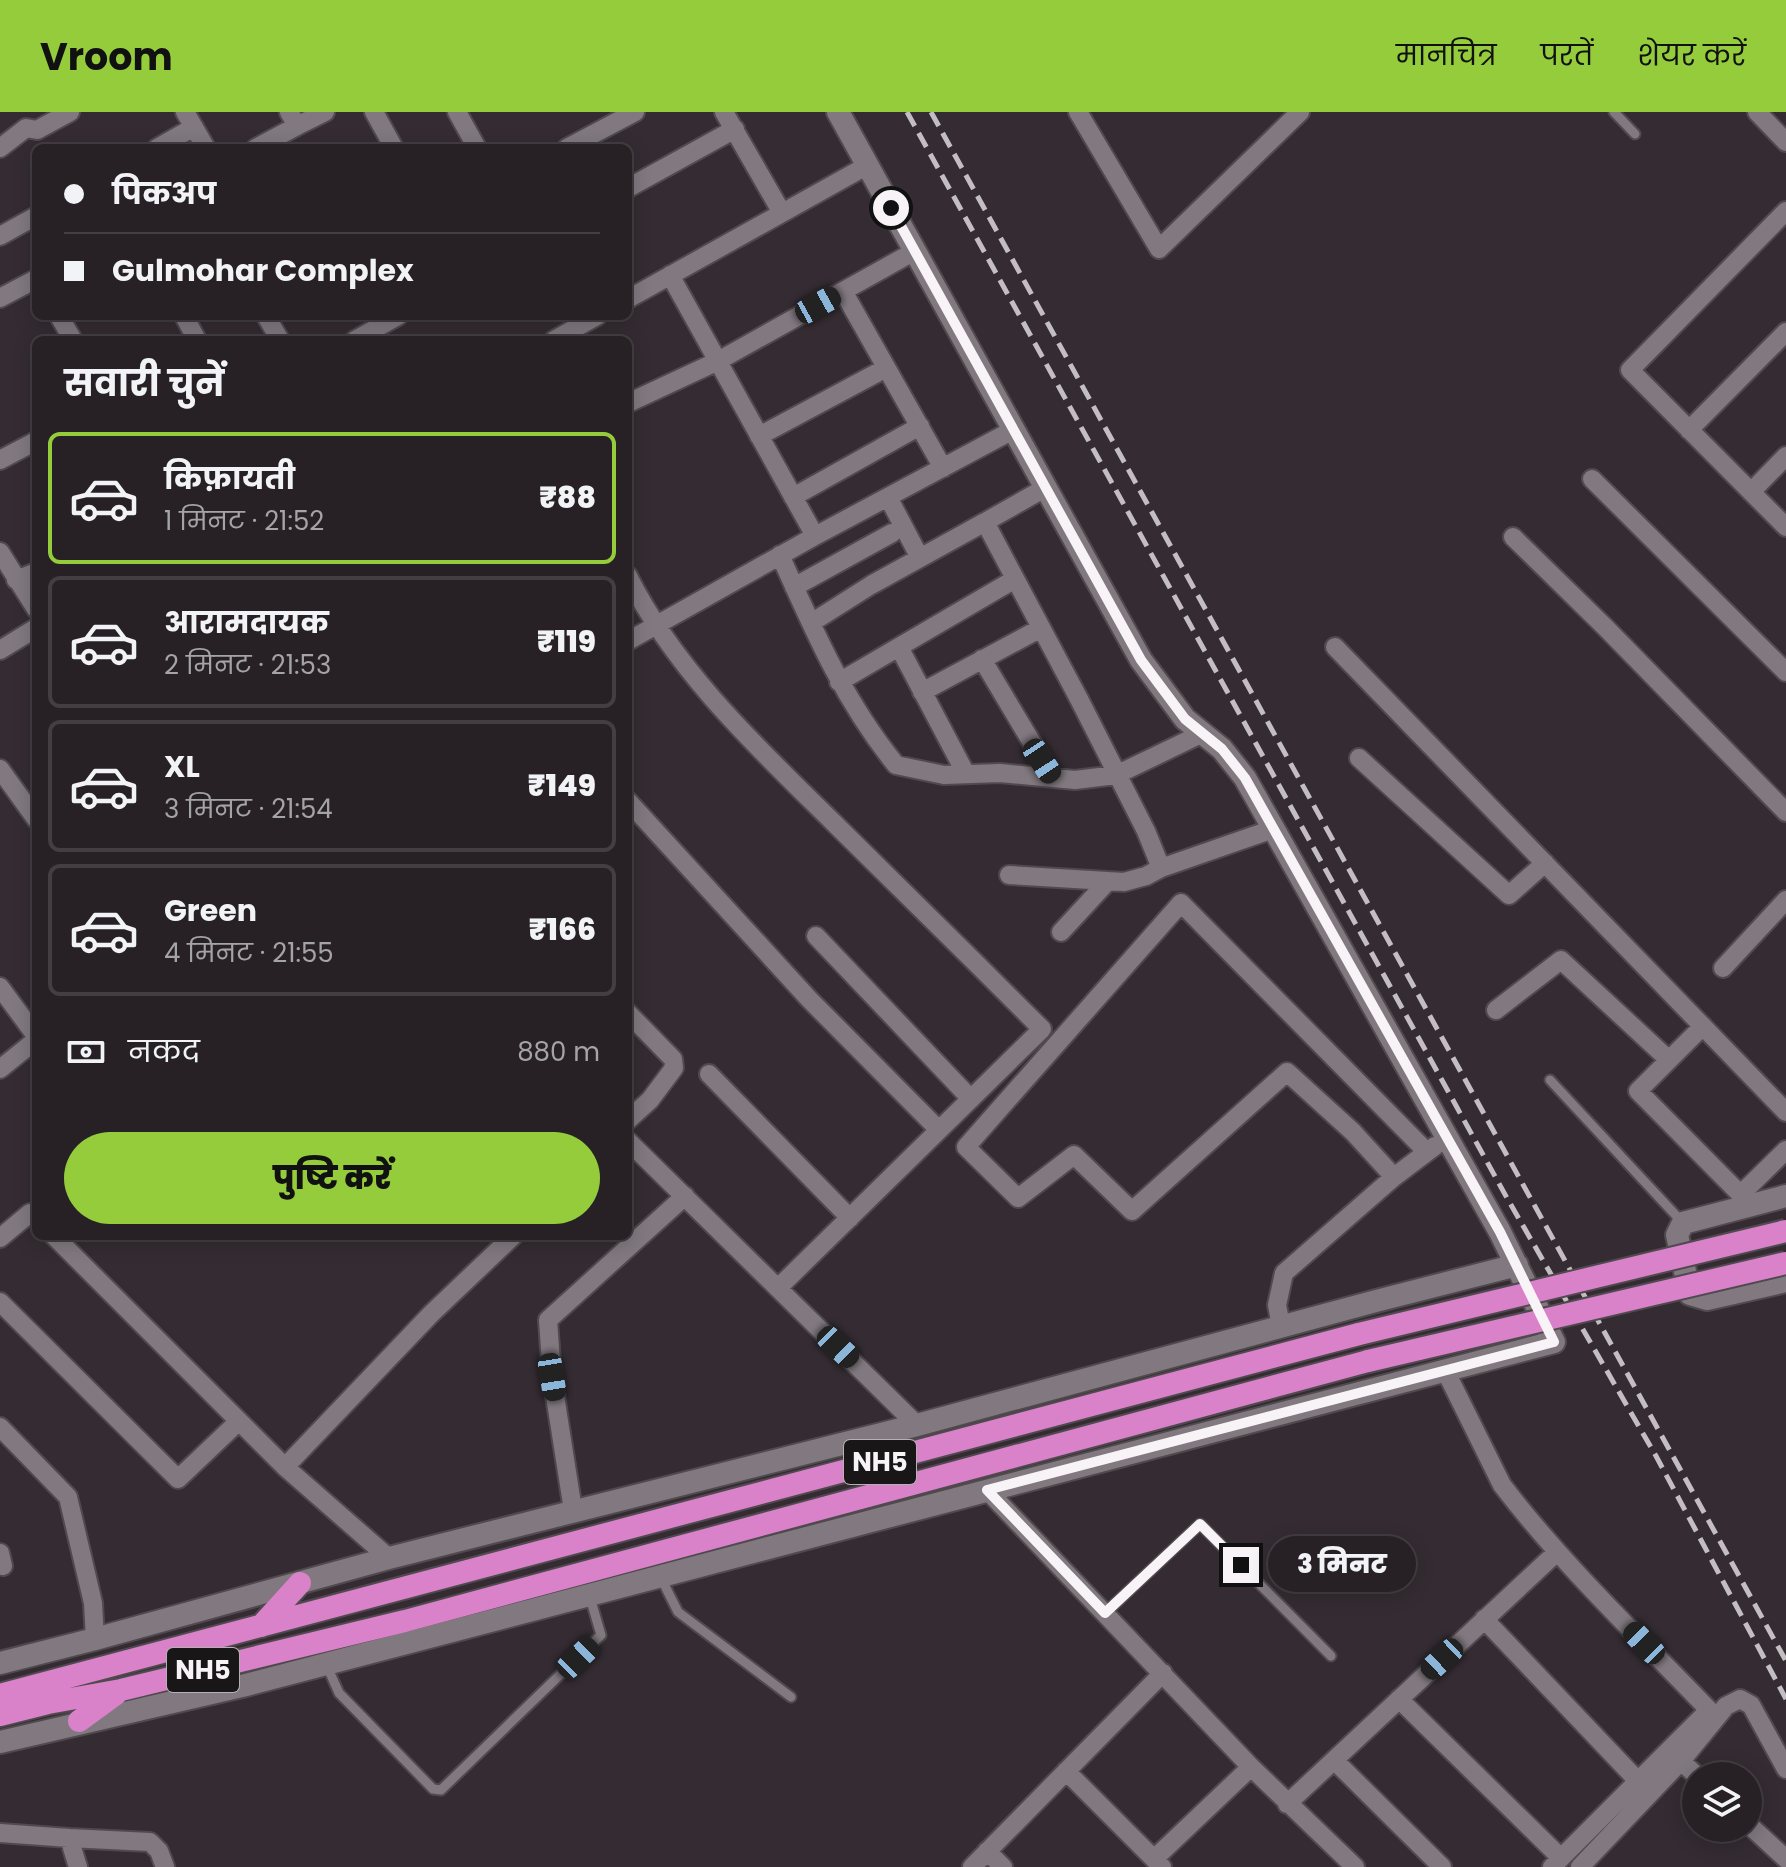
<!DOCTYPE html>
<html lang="hi">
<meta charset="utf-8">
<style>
body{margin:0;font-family:Poppins,"Noto Sans Devanagari",sans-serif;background:#2f292e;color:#f1f3f6;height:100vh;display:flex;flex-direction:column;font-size:30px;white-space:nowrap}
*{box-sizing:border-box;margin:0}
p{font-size:26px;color:#a4a3a7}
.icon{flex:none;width:44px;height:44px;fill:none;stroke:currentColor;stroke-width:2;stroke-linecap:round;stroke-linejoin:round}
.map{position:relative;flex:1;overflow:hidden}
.details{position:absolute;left:32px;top:224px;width:600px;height:904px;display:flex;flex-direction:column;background:#272126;border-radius:12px;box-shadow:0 4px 20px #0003,0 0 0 2px #433e43}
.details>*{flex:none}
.hud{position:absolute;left:32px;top:32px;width:600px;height:176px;border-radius:12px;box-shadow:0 4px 20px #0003,0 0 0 2px #433e43;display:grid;align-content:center;height:176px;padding:0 32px;background:#272126}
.controls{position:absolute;left:1682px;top:1650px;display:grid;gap:16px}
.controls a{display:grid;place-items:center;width:80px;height:80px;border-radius:50%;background:#272126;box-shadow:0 4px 20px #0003,0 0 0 2px #433e43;font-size:40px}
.end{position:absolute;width:36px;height:36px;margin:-18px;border:10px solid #f8f3f6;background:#111;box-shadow:0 0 0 4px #111}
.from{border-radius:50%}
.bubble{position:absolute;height:56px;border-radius:28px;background:#272126;box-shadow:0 4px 20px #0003,0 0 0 2px #433e43;font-size:26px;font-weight:800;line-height:56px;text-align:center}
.car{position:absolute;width:24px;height:48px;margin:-24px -12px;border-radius:10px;box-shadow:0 0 6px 2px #0007;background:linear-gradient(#222 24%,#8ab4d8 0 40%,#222 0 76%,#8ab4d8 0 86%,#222 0)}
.hud b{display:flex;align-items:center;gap:28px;height:76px;font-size:30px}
.hud b+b{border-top:2px solid #433e43}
.hud i{width:20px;height:20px;background:#f1f3f6}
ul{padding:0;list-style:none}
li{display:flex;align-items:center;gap:24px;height:132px;margin:0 16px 12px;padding:0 16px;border:4px solid #433e43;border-radius:12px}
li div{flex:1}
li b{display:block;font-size:30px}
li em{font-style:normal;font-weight:800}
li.current{border-color:#94cc3c}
li>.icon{width:72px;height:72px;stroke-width:1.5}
h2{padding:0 32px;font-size:36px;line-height:96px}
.pay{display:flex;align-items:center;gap:20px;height:88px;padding:0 32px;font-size:30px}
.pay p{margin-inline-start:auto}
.action{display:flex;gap:16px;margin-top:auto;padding:16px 32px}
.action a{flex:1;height:92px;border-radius:48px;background:#94cc3c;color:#111;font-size:32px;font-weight:800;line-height:92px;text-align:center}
header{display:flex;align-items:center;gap:48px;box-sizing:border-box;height:112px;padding:0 40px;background:#94cc3c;color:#111}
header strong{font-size:38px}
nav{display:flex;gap:44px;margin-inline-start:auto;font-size:28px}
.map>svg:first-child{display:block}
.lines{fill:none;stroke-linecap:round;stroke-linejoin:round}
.service-casing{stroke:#504a4f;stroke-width:13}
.minor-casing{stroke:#504a4f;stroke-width:22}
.tertiary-casing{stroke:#504a4f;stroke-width:26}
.trunk-casing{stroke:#504a4f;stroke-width:26}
.service{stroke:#827980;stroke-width:9}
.minor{stroke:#827980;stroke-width:18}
.tertiary{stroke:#827980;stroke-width:22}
.trunk{stroke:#d982c9;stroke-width:22}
.rail{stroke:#c3bec1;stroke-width:5;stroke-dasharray:16 8;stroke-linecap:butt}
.trunk-bridge-casing{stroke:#504a4f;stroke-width:26;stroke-linecap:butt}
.trunk-bridge{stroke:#d982c9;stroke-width:22}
.route{stroke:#f8f3f6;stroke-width:10}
.labels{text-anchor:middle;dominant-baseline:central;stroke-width:8;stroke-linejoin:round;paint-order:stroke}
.shield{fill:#191618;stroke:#b5b1b3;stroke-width:2}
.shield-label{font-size:26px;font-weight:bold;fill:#f8f3f6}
</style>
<header>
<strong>Vroom</strong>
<nav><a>मानचित्र</a><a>परतें</a><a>शेयर करें</a></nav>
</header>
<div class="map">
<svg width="1786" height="1755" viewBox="0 0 1786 1755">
<rect width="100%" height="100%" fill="#342c32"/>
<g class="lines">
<g class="service-casing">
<path id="service" d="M1614 0 1635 22
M1550 968 1683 1111
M660 1464 678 1500 791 1585
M1105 1501 1200 1412 1331 1544
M326 1552 339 1581 433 1677 441 1678 601 1523 589 1482"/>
</g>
<g class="minor-casing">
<path id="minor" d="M185 0 206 36
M374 0 394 36
M457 0 477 36
M724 0 782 101
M1078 0 1159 137 1300 0
M1757 0 1786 30
M297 14 325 0
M0 36 26 16 37 18 70 0
M157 36 194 15
M256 36 297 14 289 0
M567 36 635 0
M628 76 735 17
M1786 99 1630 258 1786 415
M0 124 36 104
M670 163 815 424
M843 179 943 356
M0 186 36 167
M628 187 868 53
M59 204 73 228
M184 204 197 228
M266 204 280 228
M355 228 398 204
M554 228 597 204
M628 291 718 249 915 139
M1689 318 1786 220
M759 324 886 256
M0 348 36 329
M1592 367 1786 560
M1751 380 1786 344
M793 385 920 314
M888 385 920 446
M985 410 1045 376
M1513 425 1605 515 1786 700
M0 440 36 497
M780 443C814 519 844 589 896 653L944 663 1000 661 1075 668 1116 663 1203 621
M628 464C676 560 759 637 834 711 904 780 973 848 1042 917L778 1176
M16 468 36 460
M794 475 892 421
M811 511 871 473 985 410 1079 587 1146 719 1161 756 1273 717
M628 529 815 424 1013 318
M899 535 966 662
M1335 535 1786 1000
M0 538 36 516
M982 547 1053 666
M839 570 1015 467
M922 580 1041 516
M1359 646 1509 783 1545 751
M0 657 36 707
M628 689 809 887 939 1018
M1009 763 1124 770 1146 764 1161 756
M1061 820 1108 769
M816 824 971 987
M1723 856 1786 788
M0 875 36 924
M1496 898 1561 848 1669 948
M628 901 673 947 674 956 650 988 628 1008
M1703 914 1638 979 1751 1093
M0 957 36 928
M709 962 850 1106
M628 1029 917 1313
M1394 1065 1353 1020 1287 960 1132 1099 1074 1043 1018 1086 966 1035 1181 791 1427 1040
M1741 1082 1786 1038
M54 1124 285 1355 389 1446
M0 1126 30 1101
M0 1190 178 1367 239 1309
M1281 1214 1277 1193 1284 1161 1394 1065 1435 1034
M1446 1260 1502 1373C1564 1454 1639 1525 1709 1598L1552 1755
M0 1315 68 1385 93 1491 95 1527
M285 1355 431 1202 513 1124
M987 1378 1251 1655 1355 1755
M573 1398 552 1265 548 1208 685 1084
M0 1441 3 1454
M1484 1507 1638 1669
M1399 1587 1561 1746
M1334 1648 1442 1755
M1681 1649 1726 1594 1740 1587 1751 1593 1786 1657
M1066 1659 1162 1755
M1287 1692 1557 1440
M1748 1712 1786 1747
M0 1721 69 1726
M987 1739 1003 1755
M1154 1747 1251 1655
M78 1755 69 1726 150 1730 159 1739 165 1755
M972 1755 1163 1561
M1580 1755 1681 1649 1697 1664"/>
</g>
<g class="tertiary-casing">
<path id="tertiary" d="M1786 1084 1683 1111 1677 1123 1690 1182 1707 1187 1786 1169
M0 1551 95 1527 389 1446 917 1313 1376 1189 1517 1153
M0 1630 246 1573 1554 1230 1500 1120 1245 666 1222 637 1185 607 1141 548 838 0"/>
</g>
<g class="trunk-casing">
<path id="trunk" d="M261 1514 300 1471
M0 1583 1359 1222
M0 1603 48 1591 121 1578 405 1509 1368 1249
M79 1609 116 1582"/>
</g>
<use href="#service" class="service"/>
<use href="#minor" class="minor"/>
<use href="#tertiary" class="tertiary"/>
<use href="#trunk" class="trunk"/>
<path class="rail" d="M907 0 1507 1086 1656 1344 1786 1587
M931 0 1786 1549"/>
<g class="trunk-bridge-casing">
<path id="trunk-bridge" d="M1359 1222 1786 1119
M1368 1249 1786 1151"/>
</g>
<use href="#trunk-bridge" class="trunk-bridge"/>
</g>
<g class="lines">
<path class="route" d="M891 96 1141 548 1185 607 1222 637 1245 666 1500 1120 1554 1230 987 1378 1105 1501 1200 1412 1241 1453"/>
</g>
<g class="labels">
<g class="shield">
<rect x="844" y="1328" width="72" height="44" rx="6"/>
<rect x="167" y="1536" width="72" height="44" rx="6"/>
</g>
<g class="shield-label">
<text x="880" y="1350">NH5</text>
<text x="203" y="1558">NH5</text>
</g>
</g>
</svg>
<div class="controls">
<a><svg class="icon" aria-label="layers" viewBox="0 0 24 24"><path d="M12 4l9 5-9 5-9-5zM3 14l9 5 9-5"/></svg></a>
</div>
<i class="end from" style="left:891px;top:96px"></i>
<i class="end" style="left:1241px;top:1453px"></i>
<div class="bubble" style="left:1268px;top:1424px;width:148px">3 मिनट</div>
<i class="car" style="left:818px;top:193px;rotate:61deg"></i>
<i class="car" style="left:1042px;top:649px;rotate:147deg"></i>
<i class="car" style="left:838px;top:1235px;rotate:134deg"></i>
<i class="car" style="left:552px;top:1265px;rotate:171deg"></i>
<i class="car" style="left:1644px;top:1531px;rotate:316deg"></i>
<i class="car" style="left:578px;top:1546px;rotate:46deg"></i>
<i class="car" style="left:1442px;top:1547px;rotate:227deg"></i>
<div class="hud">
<b><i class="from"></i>पिकअप</b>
<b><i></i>Gulmohar Complex</b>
</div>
<section class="details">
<h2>सवारी चुनें</h2>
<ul>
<li class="current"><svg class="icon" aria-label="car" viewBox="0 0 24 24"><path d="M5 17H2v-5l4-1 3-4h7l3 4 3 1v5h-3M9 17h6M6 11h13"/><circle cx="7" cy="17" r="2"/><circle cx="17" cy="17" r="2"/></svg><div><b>किफ़ायती</b><p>1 मिनट · 21:52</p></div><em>₹88</em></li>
<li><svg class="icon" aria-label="car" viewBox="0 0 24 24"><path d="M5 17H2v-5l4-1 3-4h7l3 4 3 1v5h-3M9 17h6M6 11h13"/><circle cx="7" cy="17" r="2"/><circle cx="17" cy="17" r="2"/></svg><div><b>आरामदायक</b><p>2 मिनट · 21:53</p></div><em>₹119</em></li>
<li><svg class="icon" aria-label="car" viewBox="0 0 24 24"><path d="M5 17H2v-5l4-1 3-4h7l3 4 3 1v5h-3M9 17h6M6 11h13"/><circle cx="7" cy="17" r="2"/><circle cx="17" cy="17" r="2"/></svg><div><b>XL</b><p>3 मिनट · 21:54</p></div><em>₹149</em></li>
<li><svg class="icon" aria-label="car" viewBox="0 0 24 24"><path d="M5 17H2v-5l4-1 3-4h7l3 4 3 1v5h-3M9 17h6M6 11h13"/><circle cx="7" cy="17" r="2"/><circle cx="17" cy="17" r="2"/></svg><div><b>Green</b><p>4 मिनट · 21:55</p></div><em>₹166</em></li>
</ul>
<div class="pay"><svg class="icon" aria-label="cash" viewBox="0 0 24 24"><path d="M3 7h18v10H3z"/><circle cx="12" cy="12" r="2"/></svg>नकद<p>880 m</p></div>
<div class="action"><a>पुष्टि करें</a></div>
</section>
</div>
